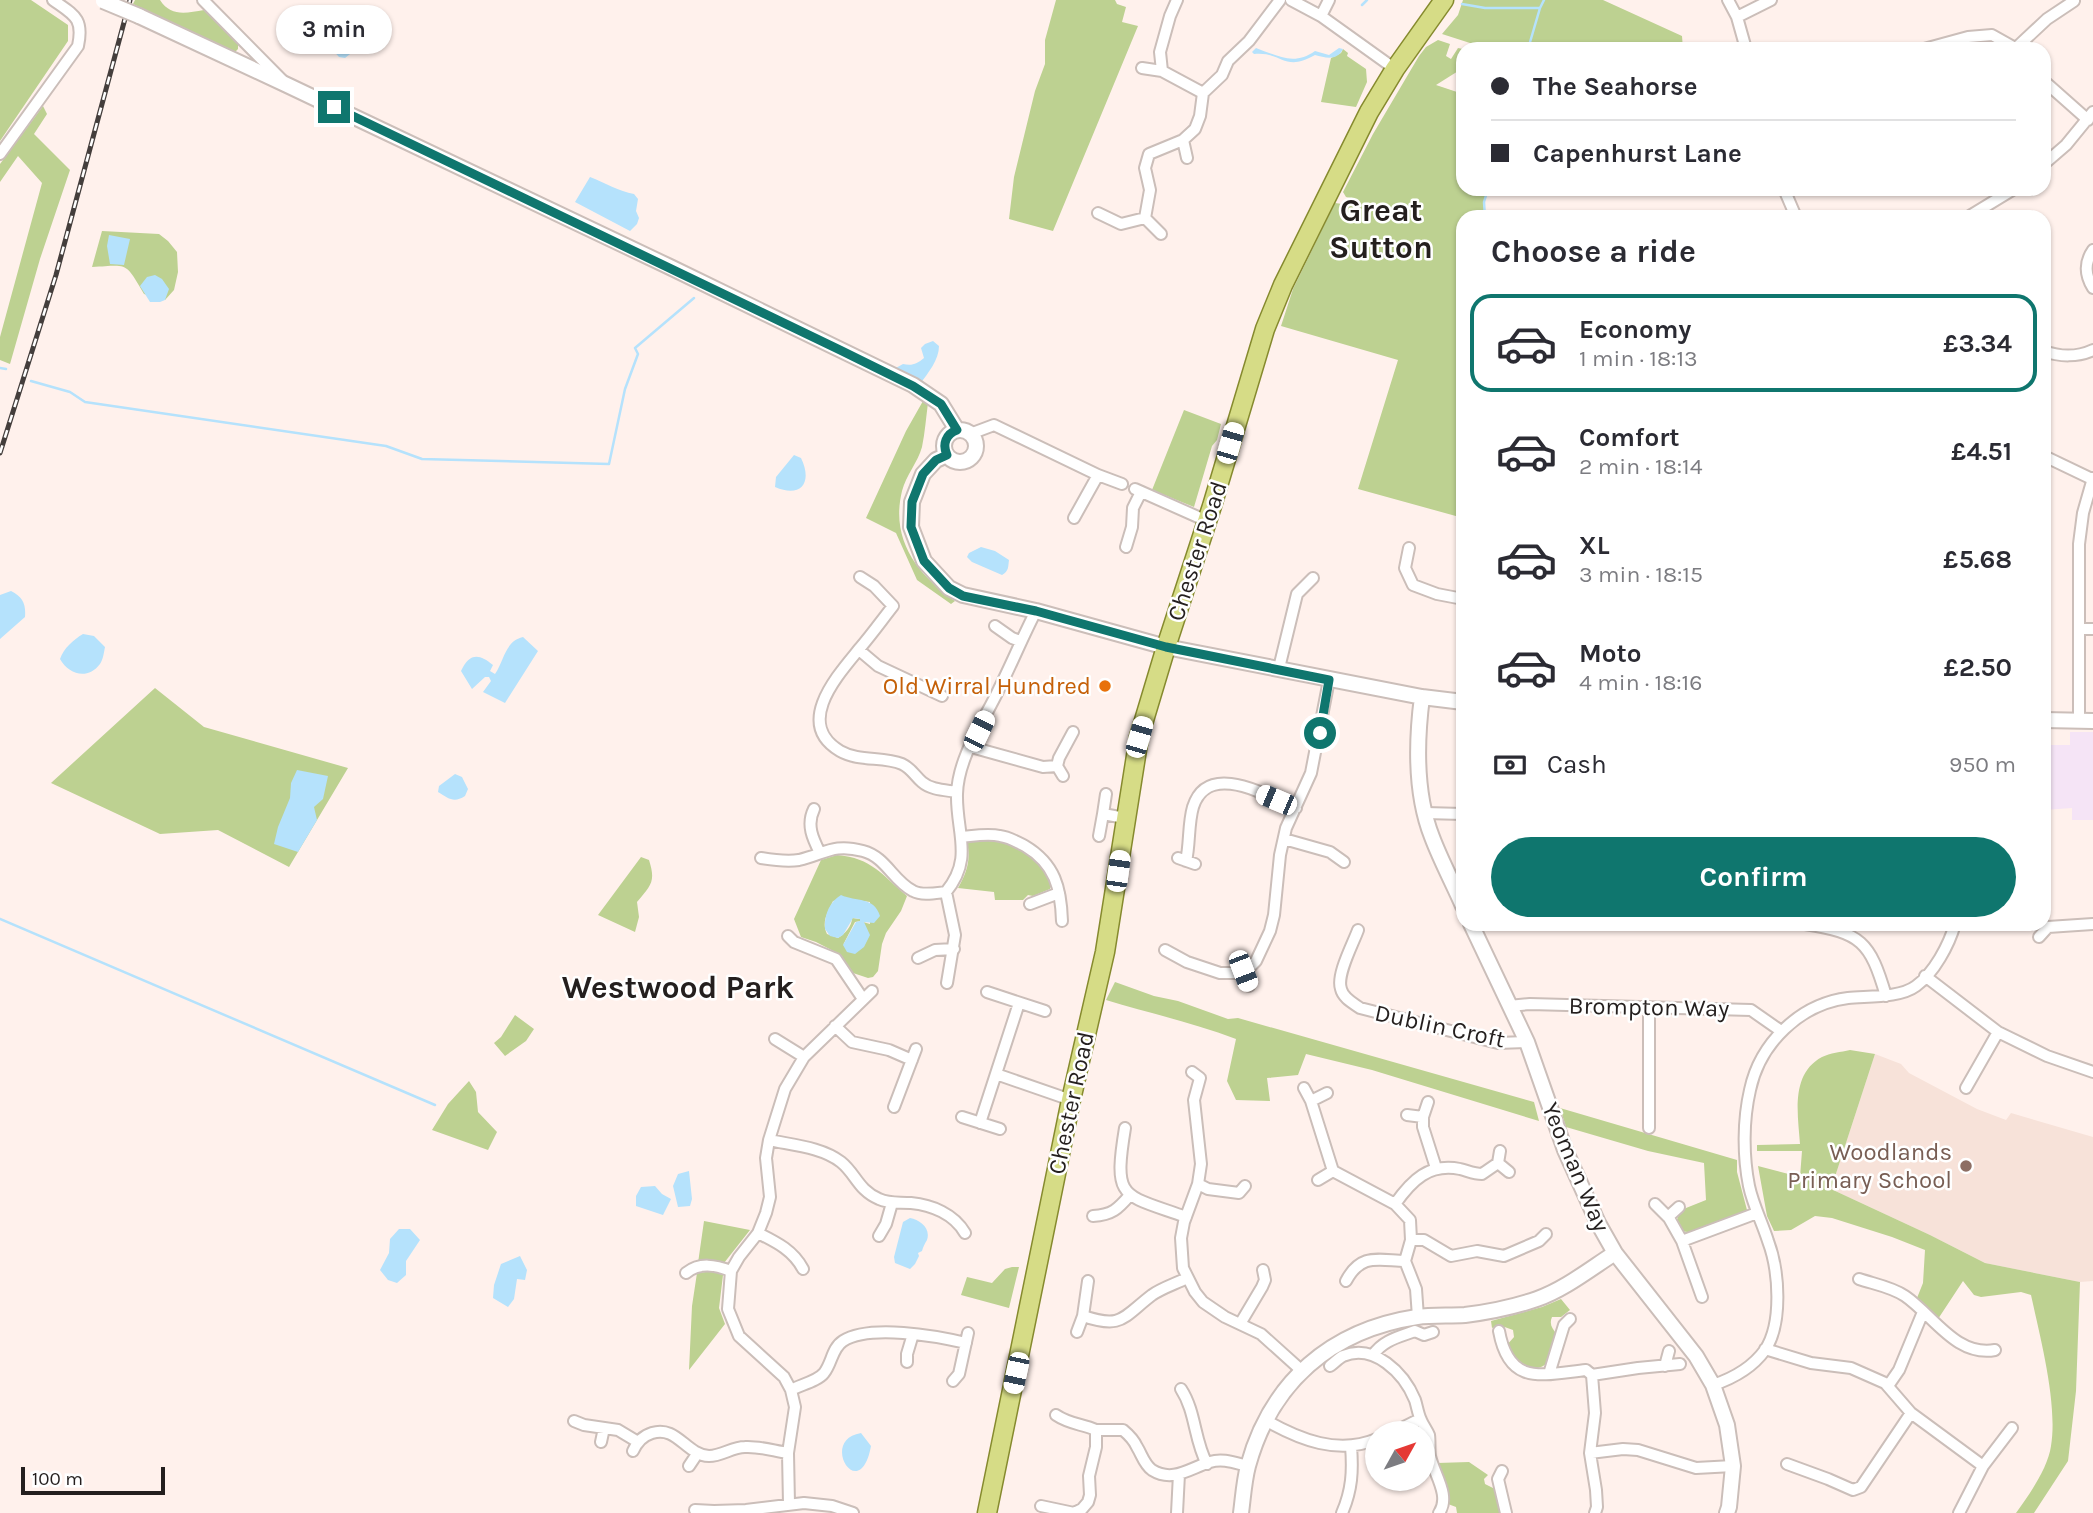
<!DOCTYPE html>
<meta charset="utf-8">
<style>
body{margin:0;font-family:Karla,sans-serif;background:#f7f7f7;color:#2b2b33;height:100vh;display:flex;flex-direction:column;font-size:26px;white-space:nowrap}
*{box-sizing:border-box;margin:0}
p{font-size:23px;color:#7c7c81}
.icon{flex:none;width:38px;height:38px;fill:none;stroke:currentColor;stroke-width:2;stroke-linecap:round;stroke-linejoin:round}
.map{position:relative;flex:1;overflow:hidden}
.side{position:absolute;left:1456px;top:210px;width:595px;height:721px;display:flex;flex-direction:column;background:#fff;border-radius:21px;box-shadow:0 2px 5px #0004}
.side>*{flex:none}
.banner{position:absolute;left:1456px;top:42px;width:595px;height:154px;border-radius:21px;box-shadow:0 2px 5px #0004;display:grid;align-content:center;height:154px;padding:0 35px;background:#fff}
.needle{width:46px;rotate:50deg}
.controls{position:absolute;left:1365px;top:1421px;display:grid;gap:14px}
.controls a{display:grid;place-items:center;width:70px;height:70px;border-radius:50%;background:#fff;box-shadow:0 2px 5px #0004;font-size:35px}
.scale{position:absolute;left:21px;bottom:18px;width:144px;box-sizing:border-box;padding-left:7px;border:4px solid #241f1e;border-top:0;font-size:19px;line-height:24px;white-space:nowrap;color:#241f1e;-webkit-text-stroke:5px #fff;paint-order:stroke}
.end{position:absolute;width:32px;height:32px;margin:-16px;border:9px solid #0f766e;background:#fff;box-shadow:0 0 0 4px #fff}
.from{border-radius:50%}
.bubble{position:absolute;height:49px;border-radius:24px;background:#fff;box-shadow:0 2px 5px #0004;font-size:23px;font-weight:700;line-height:49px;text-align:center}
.car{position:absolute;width:21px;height:42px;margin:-21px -10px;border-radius:9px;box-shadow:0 0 5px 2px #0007;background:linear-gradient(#fff 24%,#345 0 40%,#fff 0 76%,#345 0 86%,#fff 0)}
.banner b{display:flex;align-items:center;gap:24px;height:66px;font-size:26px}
.banner b+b{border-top:2px solid #e1e1e2}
.banner i{width:18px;height:18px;background:#2b2b33}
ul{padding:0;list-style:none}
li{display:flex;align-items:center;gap:21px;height:98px;margin:0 14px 10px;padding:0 21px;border:4px solid transparent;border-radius:21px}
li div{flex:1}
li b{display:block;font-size:26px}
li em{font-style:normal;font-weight:700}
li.current{border-color:#0f766e}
li>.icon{width:63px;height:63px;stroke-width:1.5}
h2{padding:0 35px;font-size:32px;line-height:84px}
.pay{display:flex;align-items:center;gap:18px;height:77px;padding:0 35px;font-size:26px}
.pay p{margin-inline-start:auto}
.button{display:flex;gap:14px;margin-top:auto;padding:14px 35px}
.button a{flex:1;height:80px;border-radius:42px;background:#0f766e;color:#fff;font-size:28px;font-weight:700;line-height:80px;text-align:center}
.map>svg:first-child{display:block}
.commercial{fill:#f5e4f6}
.built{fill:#f7e2d9}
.green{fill:#bdd191;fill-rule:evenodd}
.water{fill:#b5e2fc}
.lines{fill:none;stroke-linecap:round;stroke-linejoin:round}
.stream{stroke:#b5e2fc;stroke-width:2.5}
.minor-casing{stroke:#cbbeb9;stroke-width:14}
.tertiary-casing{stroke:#cbbeb9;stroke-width:18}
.primary-casing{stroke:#868a2e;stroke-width:21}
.minor{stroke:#fff;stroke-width:10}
.tertiary{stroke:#fff;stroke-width:14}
.primary{stroke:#d6dc86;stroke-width:18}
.rail-casing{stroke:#443e3c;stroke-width:5}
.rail{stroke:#fff;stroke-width:2.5;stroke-dasharray:8;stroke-linecap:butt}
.tertiary-bridge-casing{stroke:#cbbeb9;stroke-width:18;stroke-linecap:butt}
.tertiary-bridge{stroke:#fff;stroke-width:14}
.route{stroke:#0f766e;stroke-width:9}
.food-dot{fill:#e8710a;stroke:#fff;stroke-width:2.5}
.education-dot{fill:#8d6e63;stroke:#fff;stroke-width:2.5}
.labels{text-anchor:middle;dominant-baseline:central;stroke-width:5;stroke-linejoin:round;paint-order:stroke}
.street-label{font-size:24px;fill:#241f1e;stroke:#fff}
.food-label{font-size:24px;fill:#c56008;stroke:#fff;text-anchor:end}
.education-label{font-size:24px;fill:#785e54;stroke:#fff;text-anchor:end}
.district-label{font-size:32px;font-weight:bold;fill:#241f1e;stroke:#fff}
</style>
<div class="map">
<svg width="2093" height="1513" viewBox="0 0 2093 1513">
<rect width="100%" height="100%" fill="#fff1ec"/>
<path class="commercial" d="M2070 732H2093V820H2072V808L2044 810V745H2070Z"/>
<path class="built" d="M1875 1054 1901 1064 1909 1073 1977 1109 2006 1120 2011 1113 2093 1137V1281L2080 1282 1985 1263 1930 1235 1831 1189Z"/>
<path class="green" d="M0 0H31L68 25V41L0 141Z
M135 0H160C171 17 186 13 204 10L238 41V49L233 54 227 52 133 4Z
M1056 0H1115L1117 4 1126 7 1122 22 1138 26 1053 231 1009 219 1014 177 1035 91 1045 64V40Z
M1463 0H1603L1682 36 1683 49H1514L1470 43 1442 34 1458 15Z
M1438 40 1450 44 1446 56 1451 59 1458 48 1463 49V68L1436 85 1463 94V189H1488L1484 202 1485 217H1463V518L1358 489 1398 360 1281 326 1293 289 1335 203 1358 206 1359 200 1346 197 1343 192 1373 134 1419 56 1426 47Z
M1343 49 1348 53 1347 56 1366 69 1367 82 1356 107 1321 102 1331 58 1341 53Z
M43 106 47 114 34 134 70 170 40 259 10 364 0 360V337L42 183 18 156 0 182V164Z
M102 231 159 234 168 241 177 252 178 272 174 290 165 300 144 294C125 261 128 265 92 267Z
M923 401 928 403C926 418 925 432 922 447 918 462 906 475 902 491 890 540 918 575 955 601L951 604 917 580 896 533 866 518 906 431Z
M1184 410 1221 424 1217 440 1212 446 1194 507 1152 490Z
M155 688 204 727 348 768 289 867 218 830 160 834 51 783Z
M980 840C1014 842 1036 851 1052 882L1050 889 1033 896 1028 895 1023 900H995L994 892 958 888C967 872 971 860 967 842Z
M837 855C872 858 882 875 907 896L901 911 886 933 882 944 878 971 873 977 868 978 853 973 841 955 816 942 801 937 794 919 821 860ZM848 899 870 902V924L863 922 843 945 855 922 861 921 860 919 852 918C852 926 845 934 838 938L827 934C821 922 828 912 833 901Z
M641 857 649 860C656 882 651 885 637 902L639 917 635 932 598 915Z
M1115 982 1154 996 1178 1001 1228 1019 1238 1018 1534 1102 1539 1121 1372 1070 1306 1054 1298 1075 1267 1078 1270 1101 1236 1100 1227 1081 1236 1039C1194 1023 1149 1013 1106 1000Z
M515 1015 534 1029 526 1041 505 1056 494 1043 501 1037Z
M1850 1050 1875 1054 1831 1189 1930 1235 1985 1263 2080 1282 2076 1391 2068 1461 2034 1513H2016C2029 1495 2048 1468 2051 1446 2058 1404 2040 1337 2031 1295L2021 1292 1981 1297 1974 1295 1963 1281 1938 1319 1917 1298 1923 1283 1925 1250 1892 1237 1832 1218 1815 1216 1791 1230 1774 1231 1767 1216 1758 1166 1800 1177 1802 1151H1757V1145L1800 1144C1798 1115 1790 1074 1822 1057 1830 1053 1841 1052 1850 1050Z
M469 1081 476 1092 478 1112 497 1132 488 1150 432 1130 448 1104Z
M1560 1108 1737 1160V1172L1747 1210 1741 1215 1696 1233 1679 1231 1675 1224 1681 1210 1706 1200 1704 1163 1648 1151 1566 1127Z
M704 1221 750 1230 724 1263 709 1260 698 1263Z
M1012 1267H1019L1009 1308 961 1295 967 1277 992 1283 1005 1269Z
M714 1271 723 1275 719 1308 725 1324 689 1370 692 1306 697 1273Z
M1561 1299 1570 1310 1561 1317H1552C1549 1324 1552 1329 1557 1334L1550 1352 1549 1361C1533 1379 1516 1359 1506 1346L1514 1337 1513 1330 1499 1325 1492 1328 1491 1321 1542 1307Z
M1469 1462 1488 1475 1484 1479 1485 1484 1497 1490 1501 1513H1457L1456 1507 1448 1504 1437 1463Z"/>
<path class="water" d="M337 23 348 26 361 38 359 47 345 58 339 57 328 45Z
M1256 48C1278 56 1294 66 1315 51L1329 55 1339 48 1343 49C1337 61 1326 58 1315 55 1284 73 1282 51 1254 54L1252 52Z
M590 177C605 183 619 191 634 194L638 199 636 211 639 218 637 224 630 231 575 202Z
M109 235 130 239 124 265 110 264 107 246Z
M155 275 162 279 169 289 165 300 160 302H150L140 286 147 277Z
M933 341 939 346C939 360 928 373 920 384L894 369 903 364C912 366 917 364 924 358L921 348 925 344Z
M794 455 801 458C813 483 801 498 775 487L776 477Z
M981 547 995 551 1009 560C1008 567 1009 571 1002 575L972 562 967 557 969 553Z
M11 591C23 597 26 604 25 617L0 639V595Z
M83 634 94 636 105 647C104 652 103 660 100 664 88 680 69 675 60 659 64 648 73 640 83 634Z
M523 637 538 651 505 703 483 692 491 681 489 677H485L472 689 461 671C469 653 479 653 493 665L490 671 495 674C504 661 505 641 523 637Z
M297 770 328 776 323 799 314 807 317 820 298 852 274 844 278 827 290 798 291 783Z
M455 774 462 777 468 789 465 796C454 803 449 799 438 792L439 786Z
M841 895C856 902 874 896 880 916L874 923 864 922 870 935 864 947 855 954 847 952 843 945 856 922 860 921V919L853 918 843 935 838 938 830 936 825 929C824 916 829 902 841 895Z
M689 1171 692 1199 690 1206 678 1207 673 1186 678 1174Z
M655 1186 662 1194 671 1199 663 1215 636 1206V1196L641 1187Z
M910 1218C920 1220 931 1228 927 1240 925 1243 923 1247 922 1251L918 1253 919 1256 915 1264 910 1269 895 1263 894 1257 903 1222Z
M399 1229H410L420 1240 406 1261V1275L397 1283 388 1280 380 1270 389 1253 390 1239Z
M520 1256 527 1270 525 1280 517 1279 514 1299 508 1307 493 1298 494 1285 501 1264Z
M861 1433 871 1446C860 1506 818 1440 861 1433Z"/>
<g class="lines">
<path class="stream" d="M1462 4 1485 8H1540
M1362 5 1367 0
M1528 49 1540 8 1544 0
M1485 217 1484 202 1488 189
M0 368 6 369
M31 381 70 392 85 402 386 446 422 459 609 464 625 389 638 354 635 348 694 298
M0 919 435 1105"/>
<g class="minor-casing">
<path id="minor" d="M203 0 282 80
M1177 0 1170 16 1160 52 1162 71 1203 93
M1291 0 1321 16 1395 69
M1728 0 1737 17 1746 49
M1321 16 1329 0
M1737 17 1771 0
M2016 48 2047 19 2074 1
M1924 49 1968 37 1992 35 2017 49
M1142 68 1162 71
M2044 81 2088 120
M1183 140 1187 158
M0 154 78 46C84 18 74 15 53 0
M2044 164 2066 145 2093 112
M1784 189 1796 217
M1098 213 1121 224 1145 218 1150 190 1145 168 1149 154 1183 140 1195 129 1200 116 1203 93 1222 75 1228 61 1249 41 1280 0
M1968 217 2014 189
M1145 218 1161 234
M2093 250C2084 263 2085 275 2093 288
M2044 351C2060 357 2078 357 2093 350
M970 434 994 425 1098 475 1122 484
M2044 456 2092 479
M1135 489 1207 521
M1074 518 1098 475
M1126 547 1132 527 1133 508 1141 492
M1409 548 1405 568 1413 585 1437 594 1463 599
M860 577 874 586 893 606C882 620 872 634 860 648 839 674 793 723 840 751 859 762 883 756 902 764 911 768 915 776 922 782 931 790 945 790 957 792
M995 626 1012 638 1020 641
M2079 629H2093
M859 650 878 666 942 696
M1279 668 1297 594 1313 578
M2079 721V544L2083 513 2093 478
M971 747 1043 767 1057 766
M1063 776 1057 766 1059 758 1073 732
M814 809C806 825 813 839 820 853
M1425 813 1463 814
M1103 814 1106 794
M1099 836 1103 814 1125 818
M961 837C973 836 988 833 1000 836 1009 837 1017 842 1025 846 1055 864 1061 888 1062 921
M1284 839 1330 852 1344 862
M761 858C773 860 786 862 799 860 825 854 833 843 863 851 886 857 893 881 913 891 922 896 936 893 946 892 974 858 956 833 957 794 958 757 984 721 999 689 1012 663 1023 636 1036 611
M1178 858 1195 864
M1186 861C1190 844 1188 824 1193 807 1208 760 1267 796 1296 808
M946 892 955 935 947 983
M1030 904 1059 893
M1805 924C1861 933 1870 941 1886 996
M1358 930C1353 944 1336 975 1341 989 1343 998 1353 1003 1360 1008L1498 1043 1527 1042
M788 936 794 942 836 959 863 999
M2039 937 2048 927 2093 924
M1165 950 1187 962 1220 973H1235L1248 969 1256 961 1270 931 1274 915 1280 855 1286 828 1311 773 1329 680
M918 958 935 950 954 949
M1243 970 1249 986
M1925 976 1998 1032 2047 1056 2093 1072
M987 992 1045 1011
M1509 1006 1530 1004 1751 1010 1781 1031
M835 1026 852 1042 889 1050 912 1060
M775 1039 804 1057
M1192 1072 1200 1078 1194 1100 1201 1164 1198 1184 1184 1222 1181 1238 1183 1268 1195 1292 1203 1302 1225 1317 1261 1334 1301 1370
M996 1074 1071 1100
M1304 1088 1311 1101 1333 1171
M1966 1088 1998 1032
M1311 1101 1327 1093
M1428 1102 1423 1117V1127L1436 1168
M894 1107 916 1049
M1407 1115 1423 1117
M962 1117 1000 1129
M980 1123 1019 1003
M1125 1128C1113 1201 1122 1194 1186 1217
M1649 1128V1008
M769 1140C792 1145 822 1147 841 1162 856 1174 858 1190 879 1199 889 1204 899 1202 911 1203 932 1205 954 1214 965 1233
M1498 1163 1509 1172
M1318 1180 1333 1171 1395 1204 1410 1220 1411 1240 1405 1261 1416 1289 1418 1317
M1198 1184 1208 1189 1239 1193 1245 1186
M1395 1204C1412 1180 1429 1163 1460 1169 1468 1171 1474 1174 1482 1174L1498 1163 1500 1151
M1655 1204 1669 1218 1682 1241
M1093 1216C1112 1215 1118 1209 1130 1195
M1668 1217 1679 1207
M758 1233C776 1242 793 1250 803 1269
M879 1236 886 1224 892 1203
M1411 1240H1424L1451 1256 1477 1251 1504 1256 1539 1241 1546 1234
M686 1273C700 1262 715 1265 731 1271
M1859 1279C1874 1284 1892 1287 1905 1296 1933 1315 1956 1357 1995 1350
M1346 1281C1361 1253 1377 1260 1405 1261
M1702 1297 1682 1241 1757 1213
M1083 1316C1122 1329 1122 1318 1152 1295 1162 1288 1175 1284 1187 1278
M1240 1324 1262 1287 1265 1280 1263 1270
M1499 1331C1509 1386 1541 1375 1586 1370L1592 1375
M1077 1332 1083 1316 1088 1281
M1765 1349 1811 1363 1851 1368 1885 1383 1911 1413 1983 1466
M1373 1355C1383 1340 1399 1337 1415 1331L1424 1335 1433 1332
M907 1362V1354L913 1334
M1330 1366C1334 1363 1339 1358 1343 1356 1374 1343 1404 1373 1415 1400 1417 1406 1418 1414 1421 1420 1423 1425 1427 1430 1429 1435 1430 1441 1429 1449 1430 1456 1434 1474 1451 1496 1439 1513
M1665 1366 1669 1351
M1549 1374 1564 1325 1570 1319
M1592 1375 1595 1413 1590 1453 1596 1490 1597 1507 1595 1513
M1592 1375 1638 1368 1680 1364
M953 1381 959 1374 968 1333
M1713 1385C1734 1378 1752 1368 1765 1350 1783 1323 1779 1270 1768 1241 1762 1222 1753 1205 1749 1186 1743 1156 1743 1120 1750 1090 1760 1043 1800 1004 1848 998 1868 996 1900 998 1916 986 1934 973 1949 945 1955 924
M1888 1386 1899 1370 1923 1312
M1181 1389C1196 1412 1194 1440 1207 1464
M791 1390C800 1385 818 1381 824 1373 832 1363 832 1348 843 1341 870 1324 936 1336 966 1343
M1056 1415C1069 1424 1082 1424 1096 1430
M1265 1420C1300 1440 1338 1455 1377 1439
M574 1421 584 1425 618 1430 638 1442
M1096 1430H1123C1129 1435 1134 1440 1137 1447 1142 1455 1144 1464 1152 1470 1173 1483 1190 1468 1210 1462 1223 1458 1235 1463 1248 1466
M1392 1433 1420 1419
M601 1442 604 1428
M633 1451C637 1442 642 1436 652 1433 677 1425 686 1455 709 1456 722 1456 732 1447 745 1447 759 1446 774 1451 788 1453
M1590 1453 1623 1449 1638 1450 1696 1468 1733 1466
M1787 1464 1828 1479 1853 1490 1861 1487 1911 1413
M689 1466 697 1454
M1502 1471 1498 1479 1506 1513
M789 1504 788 1453 795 1407 791 1390 784 1377 739 1336 728 1309 731 1271 739 1257 758 1233 766 1213 770 1197 766 1158 769 1140 785 1089 804 1057 872 991
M1041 1506 1074 1513 1082 1509 1088 1502 1090 1495 1089 1476 1096 1447V1430
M695 1510 714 1511 746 1510 804 1503 832 1506 853 1513
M1177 1513 1179 1474
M1342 1513C1352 1490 1353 1471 1351 1446
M1959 1513 1983 1466 2012 1428"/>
</g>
<g class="tertiary-casing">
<path id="tertiary" d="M139 16 287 85 670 267 913 385 941 404 957 430
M944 446a16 16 0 1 1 32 0a16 16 0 1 1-32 0Z
M947 455 936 460 923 474 912 502 911 527 924 561 949 588 963 595 1036 611 1166 647 1422 697 1463 702
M1422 697C1416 743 1415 794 1432 837 1441 861 1453 883 1463 906
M2044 720 2093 721
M1471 924 1527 1042 1565 1150 1598 1223 1615 1253 1696 1356 1713 1385 1727 1425 1733 1466 1729 1507 1727 1513
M1241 1513C1243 1498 1244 1481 1248 1466 1271 1382 1331 1330 1417 1317 1432 1315 1449 1316 1465 1315 1489 1312 1514 1307 1537 1299 1565 1289 1590 1269 1615 1253"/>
</g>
<g class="primary-casing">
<path id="primary" d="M987 1513 1071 1100 1105 952 1139 737 1166 647 1212 506 1265 329 1283 285 1369 112 1395 69 1444 0"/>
</g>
<use href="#minor" class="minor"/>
<use href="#tertiary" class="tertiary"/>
<use href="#primary" class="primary"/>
<g class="rail-casing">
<path id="rail" d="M0 453 56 275 130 0"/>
</g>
<use href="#rail" class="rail"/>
<g class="tertiary-bridge-casing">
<path id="tertiary-bridge" d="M103 1 139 16"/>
</g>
<use href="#tertiary-bridge" class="tertiary-bridge"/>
</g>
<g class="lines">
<path class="route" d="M334 107 840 350 913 386 941 404 957 430C946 434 942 444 947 455L936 460 923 474 912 502 911 527 924 561 949 588 963 596 1036 611 1166 647 1329 680 1320 733"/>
</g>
<circle class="food-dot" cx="1105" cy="686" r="7"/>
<circle class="education-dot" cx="1966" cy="1166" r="7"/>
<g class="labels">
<g class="street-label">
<text transform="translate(1197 551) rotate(-72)">Chester Road</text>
<text transform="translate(1649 1007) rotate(1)">Brompton Way</text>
<text transform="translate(1440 1026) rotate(12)">Dublin Croft</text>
<text transform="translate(1071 1103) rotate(-78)">Chester Road</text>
<text transform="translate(1576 1167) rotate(67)">Yeoman Way</text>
</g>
<g class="food-label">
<text x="1091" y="686">Old Wirral Hundred</text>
</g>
<g class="education-label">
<text x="1952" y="1152">Woodlands<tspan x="1952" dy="28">Primary School</tspan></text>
</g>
<g class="district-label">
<text x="1381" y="210">Great<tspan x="1381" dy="37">Sutton</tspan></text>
<text x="678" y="987">Westwood Park</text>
</g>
</g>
</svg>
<div class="controls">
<a><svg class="needle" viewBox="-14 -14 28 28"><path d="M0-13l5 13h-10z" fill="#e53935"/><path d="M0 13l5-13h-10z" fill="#7c7c81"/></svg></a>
</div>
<div class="scale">100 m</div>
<i class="end from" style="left:1320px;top:733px"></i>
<i class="end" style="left:334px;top:107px"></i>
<div class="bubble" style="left:276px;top:5px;width:116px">3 min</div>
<i class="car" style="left:1230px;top:443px;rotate:16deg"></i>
<i class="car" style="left:979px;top:731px;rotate:26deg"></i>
<i class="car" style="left:1139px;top:737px;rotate:16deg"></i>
<i class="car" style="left:1276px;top:800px;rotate:293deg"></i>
<i class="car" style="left:1118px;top:871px;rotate:8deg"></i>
<i class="car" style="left:1243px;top:971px;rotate:159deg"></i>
<i class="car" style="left:1016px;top:1373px;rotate:192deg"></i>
<div class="banner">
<b><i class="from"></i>The Seahorse</b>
<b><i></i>Capenhurst Lane</b>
</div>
<section class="side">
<h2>Choose a ride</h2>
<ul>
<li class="current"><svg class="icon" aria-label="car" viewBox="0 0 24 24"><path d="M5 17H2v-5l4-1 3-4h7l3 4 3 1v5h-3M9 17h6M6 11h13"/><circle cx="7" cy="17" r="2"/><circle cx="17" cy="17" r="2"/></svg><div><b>Economy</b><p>1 min · 18:13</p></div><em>£3.34</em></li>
<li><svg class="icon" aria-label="car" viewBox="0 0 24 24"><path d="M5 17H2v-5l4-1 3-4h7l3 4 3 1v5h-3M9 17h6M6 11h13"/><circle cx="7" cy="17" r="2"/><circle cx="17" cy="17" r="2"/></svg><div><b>Comfort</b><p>2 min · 18:14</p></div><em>£4.51</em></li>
<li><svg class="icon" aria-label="car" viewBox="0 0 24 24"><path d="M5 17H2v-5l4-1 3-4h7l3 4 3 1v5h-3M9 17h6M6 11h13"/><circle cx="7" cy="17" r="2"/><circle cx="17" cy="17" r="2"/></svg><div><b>XL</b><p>3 min · 18:15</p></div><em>£5.68</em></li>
<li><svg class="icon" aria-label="car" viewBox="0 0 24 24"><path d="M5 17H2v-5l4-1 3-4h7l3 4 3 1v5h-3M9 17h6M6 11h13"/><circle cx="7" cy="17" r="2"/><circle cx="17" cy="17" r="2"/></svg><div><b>Moto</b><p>4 min · 18:16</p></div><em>£2.50</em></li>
</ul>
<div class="pay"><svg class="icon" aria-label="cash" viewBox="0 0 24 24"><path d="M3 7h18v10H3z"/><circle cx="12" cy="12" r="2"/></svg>Cash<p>950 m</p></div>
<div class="button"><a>Confirm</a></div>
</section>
</div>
